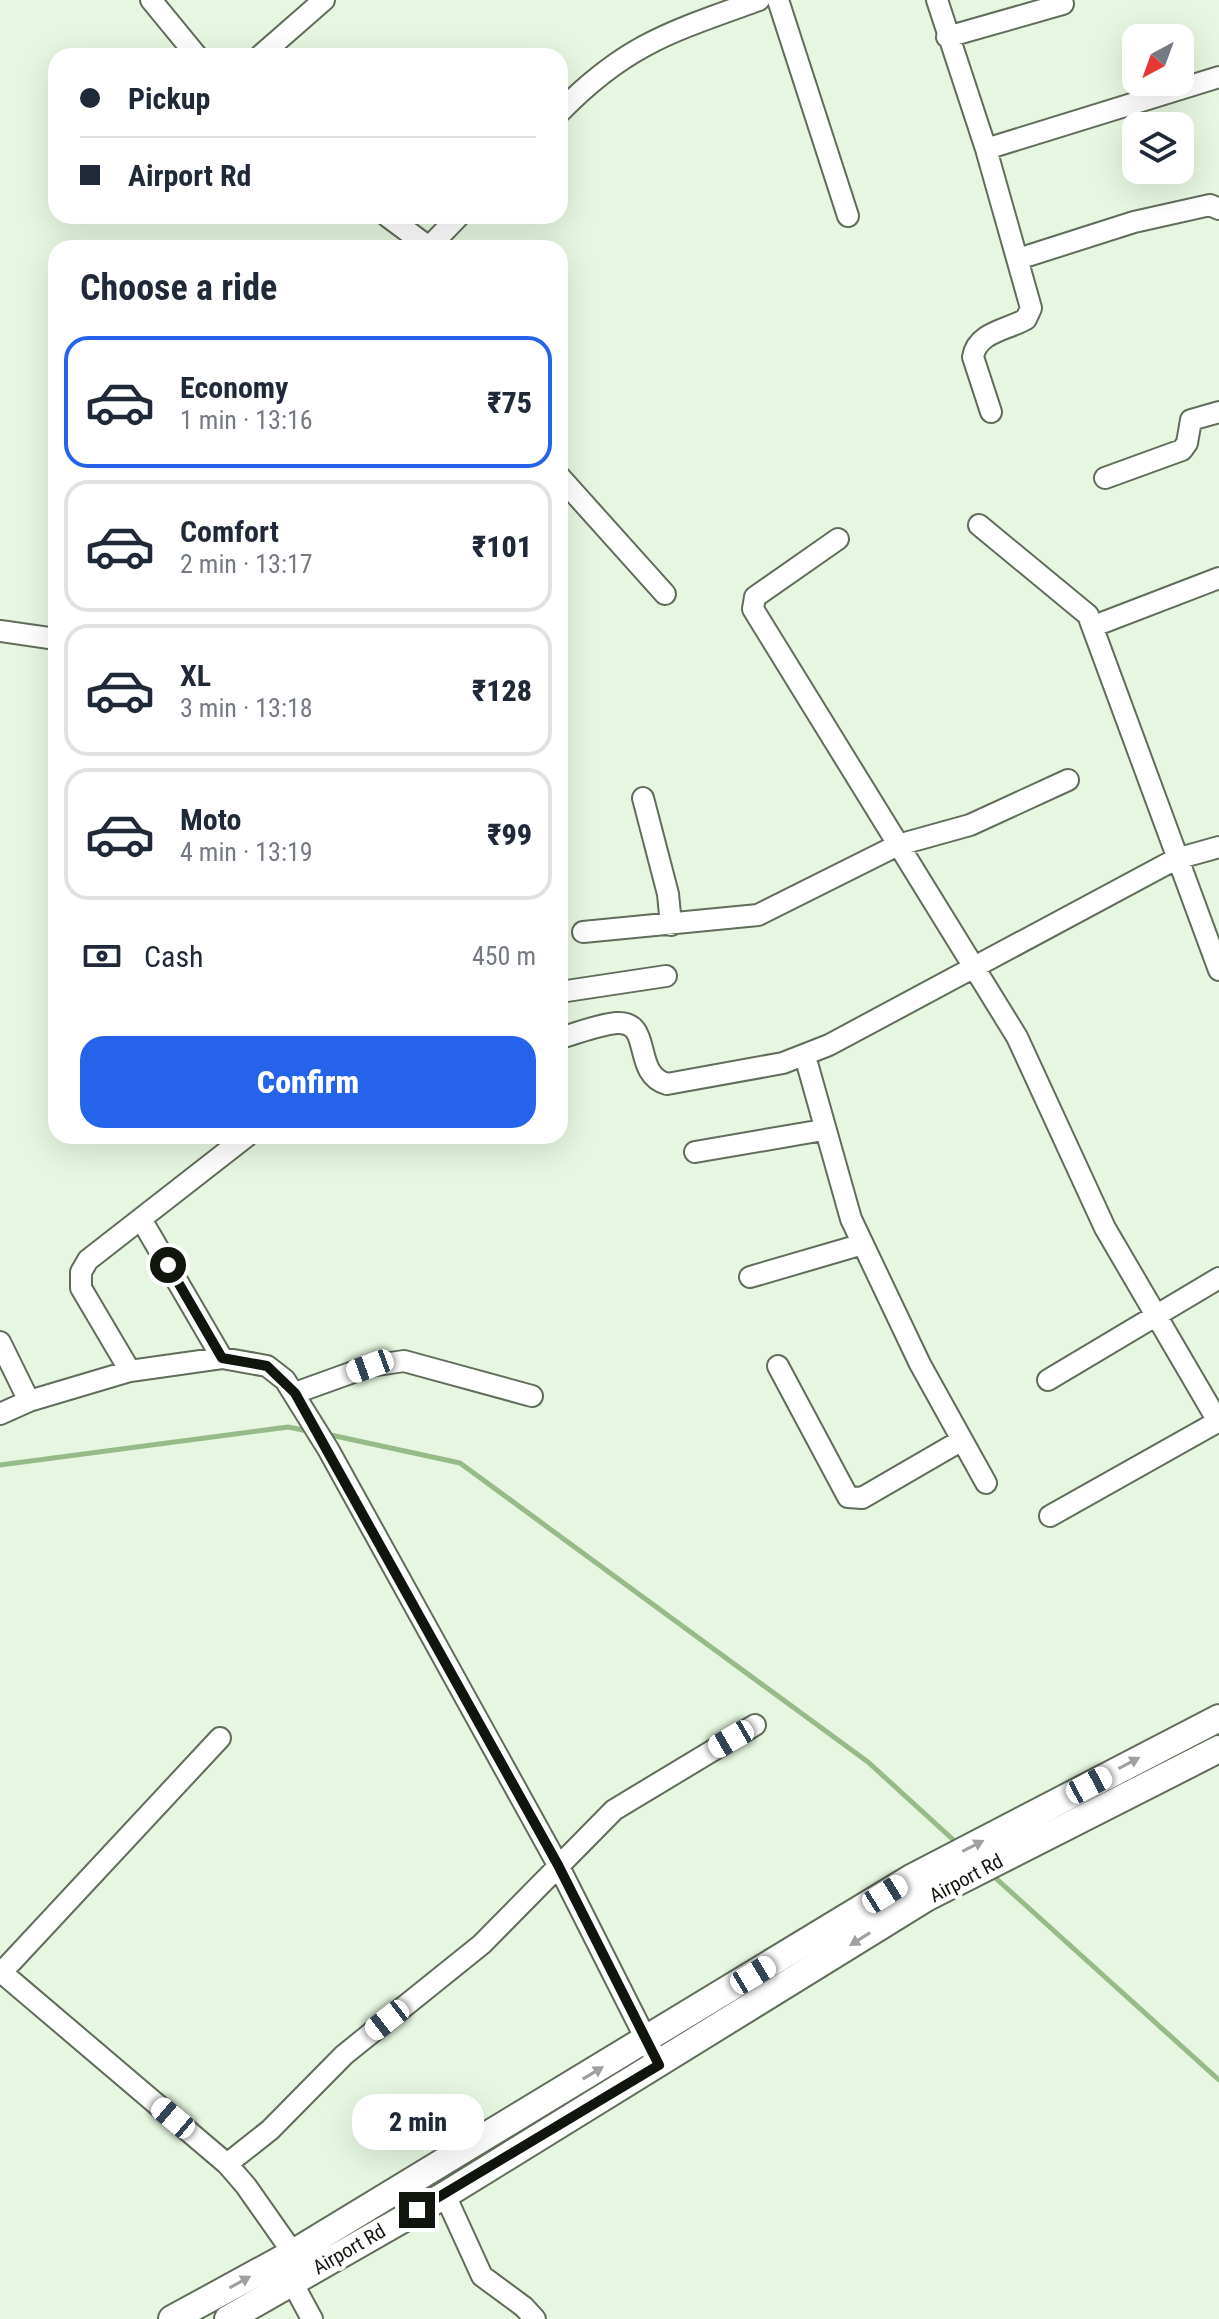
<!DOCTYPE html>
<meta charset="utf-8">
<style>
body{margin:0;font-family:"Roboto Condensed",sans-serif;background:#f6f6f7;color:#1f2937;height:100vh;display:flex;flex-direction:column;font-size:30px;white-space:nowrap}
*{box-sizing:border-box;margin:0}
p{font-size:26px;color:#747a83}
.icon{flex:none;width:44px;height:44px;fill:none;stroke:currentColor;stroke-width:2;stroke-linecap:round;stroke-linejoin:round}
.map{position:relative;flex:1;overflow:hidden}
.drawer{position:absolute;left:48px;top:240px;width:520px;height:904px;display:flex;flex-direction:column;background:#fff;border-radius:24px;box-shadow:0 8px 32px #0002}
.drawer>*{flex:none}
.guide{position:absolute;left:48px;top:48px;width:520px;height:176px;border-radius:24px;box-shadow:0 8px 32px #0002;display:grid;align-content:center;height:176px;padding:0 32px;background:#fff}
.needle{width:52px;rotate:221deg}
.controls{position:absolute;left:1122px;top:24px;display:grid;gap:16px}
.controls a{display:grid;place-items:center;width:72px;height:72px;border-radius:16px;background:#fff;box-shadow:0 8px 32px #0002;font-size:40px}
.end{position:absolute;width:36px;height:36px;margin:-18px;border:10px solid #10150d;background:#fff;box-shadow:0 0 0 4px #fff}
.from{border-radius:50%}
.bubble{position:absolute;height:56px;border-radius:24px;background:#fff;box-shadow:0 8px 32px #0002;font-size:26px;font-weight:800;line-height:56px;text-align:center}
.car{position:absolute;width:24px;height:48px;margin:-24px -12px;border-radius:10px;box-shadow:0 0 6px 2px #0007;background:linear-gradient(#fff 24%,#345 0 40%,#fff 0 76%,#345 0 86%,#fff 0)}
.guide b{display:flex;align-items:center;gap:28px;height:76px;font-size:30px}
.guide b+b{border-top:2px solid #e0e1e3}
.guide i{width:20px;height:20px;background:#1f2937}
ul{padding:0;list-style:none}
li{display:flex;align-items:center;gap:24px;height:132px;margin:0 16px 12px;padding:0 16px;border:4px solid #e0e1e3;border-radius:24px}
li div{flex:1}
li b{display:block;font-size:30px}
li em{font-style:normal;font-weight:800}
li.current{border-color:#2563eb}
li>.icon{width:72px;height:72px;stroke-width:1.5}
h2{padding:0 32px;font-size:36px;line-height:96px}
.pay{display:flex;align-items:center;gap:20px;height:88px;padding:0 32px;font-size:30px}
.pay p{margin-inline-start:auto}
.primary-button{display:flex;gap:16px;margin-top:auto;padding:16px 32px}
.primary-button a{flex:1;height:92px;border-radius:24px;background:#2563eb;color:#fff;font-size:32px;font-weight:800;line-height:92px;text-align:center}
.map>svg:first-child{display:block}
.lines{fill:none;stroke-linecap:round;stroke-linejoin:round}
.stream{stroke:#97ba89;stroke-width:5}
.minor-casing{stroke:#5f6d5a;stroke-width:24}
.major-casing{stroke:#5f6d5a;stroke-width:30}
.minor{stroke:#fff;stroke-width:20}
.major{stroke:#fff;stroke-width:26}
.oneway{fill:#9fa19e}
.route{stroke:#10150d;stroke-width:10}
.labels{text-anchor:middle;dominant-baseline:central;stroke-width:8;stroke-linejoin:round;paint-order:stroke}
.street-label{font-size:20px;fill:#10150d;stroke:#fff}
</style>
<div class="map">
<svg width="1219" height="2319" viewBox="0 0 1219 2319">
<rect width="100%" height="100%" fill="#e6f6e0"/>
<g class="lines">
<path class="stream" d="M326 1434 460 1463 868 1762 959 1845
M0 1465 288 1427 308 1431
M990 1873 1219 2080"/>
<g class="minor-casing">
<path id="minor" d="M151 0 197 56
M778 0 848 216
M937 0 986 149 1031 308 1026 319C1007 330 977 332 973 357L991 412
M947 37 1063 4
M260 56 324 0
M560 112C626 44 673 31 759 0
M986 149 1219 77
M387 216 430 248
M429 247 459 216
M1018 259 1134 222 1210 205 1219 209
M560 477 665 594
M1105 478 1182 450 1187 443 1191 420 1219 412
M979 525 1088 615 1219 970
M838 539 755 597 753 609 1017 1037 1105 1228 1219 1423
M1094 626 1219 578
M0 631 56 639
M643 798 668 894 671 925
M583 932 758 915 898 845 970 825 1068 780
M560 992 666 976
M560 1038C578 1033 597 1025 616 1023 654 1020 631 1074 667 1084L783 1063 829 1045 1176 859 1219 847
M805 1056 851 1219 920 1364 986 1483
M695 1152 823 1130
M141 1219 222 1358
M750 1277 863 1244
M0 1342 29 1401
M778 1366 848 1497 862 1498 962 1440
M130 1371 81 1288V1272L88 1260 247 1136
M1048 1380 1219 1278
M295 1393 370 1366 404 1361 532 1396
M0 1414 29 1401 130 1371 222 1358 267 1366 285 1380 328 1449 558 1865 659 2065
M1050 1516 1219 1421
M0 1971 227 2164 246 2186 293 2253
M2 1972 220 1738
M227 2164 270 2130 344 2055 482 1944 614 1810 755 1725
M445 2195 482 2276 524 2307 535 2319
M292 2282 312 2319"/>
</g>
<g class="major-casing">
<path id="major" d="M172 2319 293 2253 911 1878 1219 1718
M228 2319 445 2195 926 1898 1219 1749"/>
</g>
<use href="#minor" class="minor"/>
<use href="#major" class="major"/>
</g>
<defs><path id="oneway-solid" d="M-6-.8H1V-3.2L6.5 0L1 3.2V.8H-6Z" transform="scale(2)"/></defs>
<g class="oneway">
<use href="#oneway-solid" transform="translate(1129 1763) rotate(-28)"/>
<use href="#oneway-solid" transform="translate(973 1846) rotate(-27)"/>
<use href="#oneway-solid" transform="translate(860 1939) rotate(148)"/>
<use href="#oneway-solid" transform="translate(593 2073) rotate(-31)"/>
<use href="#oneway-solid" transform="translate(240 2282) rotate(-29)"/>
</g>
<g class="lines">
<path class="route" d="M168 1265 222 1358 267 1366 295 1393 558 1865 659 2065 417 2210"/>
</g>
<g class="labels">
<g class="street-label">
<text transform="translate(966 1878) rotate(-28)">Airport Rd</text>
<text transform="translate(349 2249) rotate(-30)">Airport Rd</text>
</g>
</g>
</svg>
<div class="controls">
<a><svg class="needle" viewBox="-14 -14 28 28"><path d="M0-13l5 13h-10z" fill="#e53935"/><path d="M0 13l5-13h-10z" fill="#747a83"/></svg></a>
<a><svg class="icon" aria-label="layers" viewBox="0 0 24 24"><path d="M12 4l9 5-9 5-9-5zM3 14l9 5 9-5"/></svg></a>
</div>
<i class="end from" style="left:168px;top:1265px"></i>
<i class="end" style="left:417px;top:2210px"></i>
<div class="bubble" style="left:352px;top:2094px;width:132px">2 min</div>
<i class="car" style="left:370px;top:1366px;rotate:250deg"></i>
<i class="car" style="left:731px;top:1739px;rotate:240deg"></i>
<i class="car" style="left:1089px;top:1785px;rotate:62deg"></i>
<i class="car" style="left:885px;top:1894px;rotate:58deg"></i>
<i class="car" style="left:753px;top:1975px;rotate:59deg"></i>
<i class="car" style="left:387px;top:2020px;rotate:232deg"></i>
<i class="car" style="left:173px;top:2118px;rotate:310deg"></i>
<div class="guide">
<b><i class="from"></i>Pickup</b>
<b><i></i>Airport Rd</b>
</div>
<section class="drawer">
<h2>Choose a ride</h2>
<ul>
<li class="current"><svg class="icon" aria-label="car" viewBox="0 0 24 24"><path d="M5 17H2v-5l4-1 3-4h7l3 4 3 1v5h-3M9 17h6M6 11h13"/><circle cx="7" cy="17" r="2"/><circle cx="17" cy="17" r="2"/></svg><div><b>Economy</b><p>1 min · 13:16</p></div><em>₹75</em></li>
<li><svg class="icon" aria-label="car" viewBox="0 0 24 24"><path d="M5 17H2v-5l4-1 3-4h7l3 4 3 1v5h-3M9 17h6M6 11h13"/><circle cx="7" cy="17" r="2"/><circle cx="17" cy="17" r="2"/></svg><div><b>Comfort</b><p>2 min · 13:17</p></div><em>₹101</em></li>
<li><svg class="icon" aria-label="car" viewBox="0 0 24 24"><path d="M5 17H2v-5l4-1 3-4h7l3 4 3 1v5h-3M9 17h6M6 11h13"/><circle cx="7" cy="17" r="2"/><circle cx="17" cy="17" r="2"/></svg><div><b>XL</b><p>3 min · 13:18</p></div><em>₹128</em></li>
<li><svg class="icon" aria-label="car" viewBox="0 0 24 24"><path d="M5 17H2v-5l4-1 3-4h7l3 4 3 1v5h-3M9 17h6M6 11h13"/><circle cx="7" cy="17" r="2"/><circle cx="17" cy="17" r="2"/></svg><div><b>Moto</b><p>4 min · 13:19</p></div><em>₹99</em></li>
</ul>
<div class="pay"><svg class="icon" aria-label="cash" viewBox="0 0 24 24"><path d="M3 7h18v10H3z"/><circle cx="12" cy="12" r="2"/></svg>Cash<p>450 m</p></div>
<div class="primary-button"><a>Confirm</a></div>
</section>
</div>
